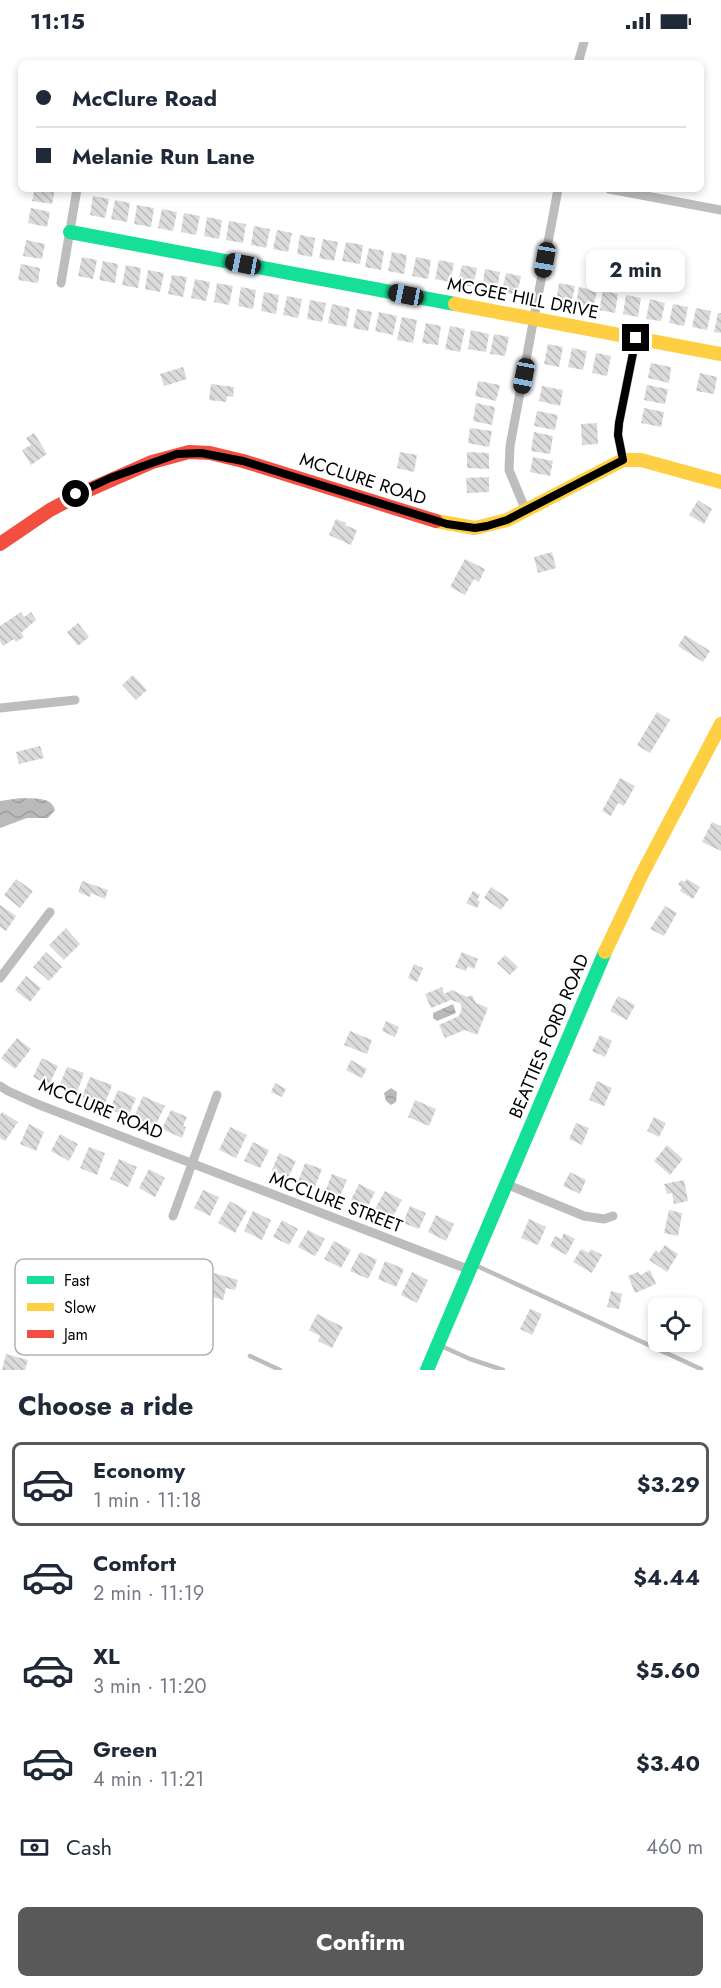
<!DOCTYPE html>
<meta charset="utf-8">
<style>
body{margin:0;font-family:Jost,sans-serif;background:#f2f2f3;color:#1f2937;height:100vh;display:flex;flex-direction:column;font-size:22px;white-space:nowrap}
*{box-sizing:border-box;margin:0}
p{font-size:20px;color:#747a83}
.icon{flex:none;width:33px;height:33px;fill:none;stroke:currentColor;stroke-width:2;stroke-linecap:round;stroke-linejoin:round}
.map{position:relative;height:1328px;overflow:hidden}
.drawer{display:flex;flex-direction:column;background:#fff;flex:1}
.drawer>*{flex:none}
.hud{position:absolute;left:18px;top:18px;width:686px;height:132px;border-radius:9px;box-shadow:0 3px 9px #0003;display:grid;align-content:center;height:132px;padding:0 18px;background:#fff}
.tools{position:absolute;left:648px;top:1256px;display:grid;gap:12px}
.tools a{display:grid;place-items:center;width:54px;height:54px;border-radius:9px;background:#fff;box-shadow:0 3px 9px #0003;font-size:30px}
.end{position:absolute;width:27px;height:27px;margin:-14px;border:8px solid #000;background:#fff;box-shadow:0 0 0 3px #fff}
.from{border-radius:50%}
.bubble{position:absolute;height:42px;border-radius:9px;background:#fff;box-shadow:0 3px 9px #0003;font-size:20px;font-weight:700;line-height:42px;text-align:center}
.car{position:absolute;width:18px;height:36px;margin:-18px -9px;border-radius:8px;box-shadow:0 0 4px 2px #0007;background:linear-gradient(#222 24%,#8ab4d8 0 40%,#222 0 76%,#8ab4d8 0 86%,#222 0)}
.hud b{display:flex;align-items:center;gap:21px;height:57px;font-size:22px}
.hud b+b{border-top:2px solid #e0e1e3}
.hud i{width:15px;height:15px;background:#1f2937}
ul{padding:0;list-style:none}
li{display:flex;align-items:center;gap:18px;height:84px;margin:0 12px 9px;padding:0 6px;border:3px solid transparent;border-radius:9px}
li div{flex:1}
li b{display:block;font-size:22px}
li em{font-style:normal;font-weight:700}
li.active{border-color:#595959}
li>.icon{width:54px;height:54px;stroke-width:1.5}
h2{padding:0 18px;font-size:27px;line-height:72px}
.pay{display:flex;align-items:center;gap:15px;height:66px;padding:0 18px;font-size:22px}
.pay p{margin-inline-start:auto}
.button{display:flex;gap:12px;margin-top:auto;padding:12px 18px}
.button a{flex:1;height:69px;border-radius:9px;background:#595959;color:#fff;font-size:24px;font-weight:700;line-height:69px;text-align:center}
.status{display:flex;justify-content:space-between;align-items:center;height:42px;padding:0 30px;background:#fff;direction:ltr}
.status svg{height:16px;fill:currentColor}
.map>svg:first-child{display:block}
.water{fill:url(#water-waves)}
.building{fill:url(#building-back-hatch)}
.lines{fill:none;stroke-linecap:round;stroke-linejoin:round}
.lane{stroke:#bdbdbd;stroke-width:4.5}
.street{stroke:#bdbdbd;stroke-width:9}
.fast{stroke:#16e098;stroke-width:14}
.slow{stroke:#ffcf43;stroke-width:14}
.jam{stroke:#f24e42;stroke-width:14}
.route{stroke:#000;stroke-width:8}
.labels{text-anchor:middle;dominant-baseline:central;stroke-width:4.5;stroke-linejoin:round;paint-order:stroke}
.street-label{font-size:18px;fill:#000;stroke:#fff}
.key{fill:#fff;stroke:#b2b2b2;stroke-width:1.5}
.key-label{font-size:16px;fill:#000}
</style>
<div class="status"><b>11:15</b><svg viewBox="0 0 49 12"><path d="M0 12V9h3v3zM5 12V6h3v6zM10 12V3h3v9zM15 12V0h3v12zM26 1h20v11H26zM47 4h2v5h-2z"/></svg></div>
<div class="map">
<svg width="721" height="1328" viewBox="0 0 721 1328">
<defs>
<pattern id="water-waves" width="16" height="10" patternUnits="userSpaceOnUse" patternTransform="scale(1.5)"><rect width="16" height="10" fill="#bababa"/><path d="M0 5q4-4 8 0t8 0" fill="none" stroke="#9e9e9e"/></pattern>
<pattern id="building-back-hatch" width="6" height="6" patternUnits="userSpaceOnUse" patternTransform="scale(1.5)"><rect width="6" height="6" fill="#dbdbdb"/><path d="M-1 5l2 2M0 0l6 6M5-1l2 2" fill="none" stroke="#bababa"/></pattern>
</defs>
<rect width="100%" height="100%" fill="#fff"/>
<path class="water" d="M21 756C34 757 51 754 55 768L48 776H27L0 786V759Z
M453 962 456 971 437 979 433 976V971Z
M391 1046 397 1050 396 1060 391 1063 386 1059 384 1051Z"/>
<path class="building" d="M35 147H55L52 162 32 159Z
M93 154 109 157 105 176 90 173Z
M115 158 130 161 127 180 111 177Z
M137 163 154 166 151 185 134 182Z
M31 166 50 170 47 185 28 181Z
M162 167 177 170 173 189 158 186Z
M184 171 200 174 196 193 181 190Z
M207 175 222 178 219 197 204 194Z
M229 179 246 182 243 201 226 198Z
M254 184 270 187 266 206 251 203Z
M277 188 292 191 288 210 273 207Z
M300 193 315 196 312 215 297 212Z
M323 197 338 200 334 219 319 216Z
M26 198 45 202 42 217 23 214Z
M346 200 363 203 360 222 342 219Z
M369 206 384 209 381 228 365 225Z
M392 210 407 213 404 232 388 229Z
M82 215 97 218 93 237 78 234Z
M416 215 431 218 428 237 412 234Z
M439 218 454 221 450 240 435 237Z
M103 219 118 222 115 241 99 238Z
M21 222 40 226 38 241 18 238Z
M126 223 141 226 138 246 122 243Z
M462 223 477 226 473 245 458 242Z
M485 227 500 230 497 249 482 246Z
M148 228 164 231 160 250 145 247Z
M506 231 521 234 517 253 502 250Z
M172 233 187 235 183 255 168 252Z
M195 237 210 240 206 259 191 256Z
M217 241 233 244 229 263 214 260Z
M559 241 575 244 571 263 556 260Z
M241 245 256 248 253 267 238 264Z
M579 245 597 249 593 266 576 263Z
M603 249 618 252 615 271 599 268Z
M264 250 279 253 276 272 261 269Z
M626 253 641 256 638 275 623 272Z
M287 254 302 257 298 276 283 273Z
M650 257 665 261 661 279 646 277Z
M310 258 326 261 322 280 307 277Z
M332 262 350 266 346 285 328 281Z
M673 262 688 265 684 284 669 281Z
M696 266 711 269 707 288 692 285Z
M357 267 372 270 368 289 353 286Z
M379 270 397 274 393 293 375 289Z
M718 271H721V291L714 290Z
M402 275 417 278 413 301 397 298Z
M426 281 441 284 438 303 422 301Z
M450 284 465 287 460 310 445 307Z
M471 288 489 292 486 310 468 307Z
M494 292 509 295 505 314 490 312Z
M548 302 563 305 559 325 544 322Z
M572 306 587 309 583 328 568 325Z
M596 311 611 314 607 334 592 331Z
M651 321 671 325 669 341 648 336Z
M183 325 187 337 164 344 160 332Z
M700 331 717 335 714 352 696 349Z
M478 339 500 343 496 359 475 354Z
M211 342 234 345 233 355 227 354 226 360 209 358Z
M647 343 668 347 665 362 644 358Z
M542 344 563 348 560 364 539 359Z
M476 361 495 365 492 383 473 379Z
M644 366 664 370 661 385 641 381Z
M537 369 558 373 555 388 534 384Z
M597 381 598 402 582 403 581 382Z
M470 386 492 389 489 405 468 401Z
M534 390 553 394 550 412 531 409Z
M34 391 47 412 31 423 22 408 31 403 26 396Z
M400 410 417 413 414 430 397 426Z
M467 410 489 411V427L467 426Z
M533 415 553 419 550 434 530 430Z
M489 435V450L467 451 466 436Z
M698 458 712 467 704 482 689 473Z
M336 477 346 481 345 483 357 488 351 503 329 493Z
M552 510 556 526 538 531 534 515Z
M465 517 485 527 479 540 474 537 465 553 450 545Z
M21 570 24 575 31 570 36 578 21 591 24 595 16 600 14 597 3 604 0 599V584Z
M78 581 89 595 78 604 67 590Z
M685 593 710 609 703 620 678 604Z
M133 633 147 648 136 658 122 643Z
M657 670 670 678 650 711 637 703Z
M40 704 44 716 19 722 16 710Z
M620 736 635 744 624 764 618 761 611 774 602 769Z
M712 780 721 784V809L702 800Z
M16 837 33 849 20 866 4 853Z
M687 837 700 845 693 857 680 849 682 845 678 843 681 838 685 840Z
M82 839 108 848 105 857 91 851 90 855 78 850Z
M491 845 509 857 501 868 484 856Z
M473 849 480 853 477 858 480 860 477 866 466 861Z
M0 863 16 874 6 889 0 885Z
M665 864 677 871 664 894 650 887Z
M66 886 80 902 64 918 49 903Z
M46 910 62 925 49 939 33 925Z
M462 910 478 917 474 927 468 924 466 929 455 925Z
M505 913 518 925 510 933 497 921Z
M414 922 423 926 417 940 408 936Z
M26 934 41 946 30 960 15 948Z
M442 945 444 952 452 948 467 955 472 953 476 961 488 966 477 993 465 988 445 996 439 983 459 974 462 966 460 961 451 958 431 966 425 952Z
M618 954 635 963 627 978 610 969Z
M386 979 399 985 395 995 382 989Z
M350 989 372 998 367 1012 344 1003Z
M600 993 612 999 605 1015 592 1009Z
M17 996 31 1007 15 1027 1 1016Z
M42 1016 58 1024 49 1043 33 1035Z
M351 1018 367 1027 362 1036 346 1028Z
M67 1025 84 1031 76 1053 58 1047Z
M90 1035 112 1043 104 1064 82 1055Z
M597 1039 612 1046 604 1064 589 1058Z
M275 1041 286 1047 282 1055 271 1050Z
M118 1048 136 1056 128 1075 110 1067Z
M143 1054 165 1064 155 1084 134 1075Z
M415 1058 436 1067 429 1084 408 1075Z
M171 1068 187 1075 183 1084 186 1085 182 1096 162 1087Z
M2 1070 18 1080 5 1099 0 1096V1073Z
M654 1075 666 1081 659 1095 647 1089Z
M576 1081 589 1086 582 1103 569 1097Z
M29 1082 44 1090 36 1109 20 1102Z
M230 1085 247 1093 236 1116 219 1108Z
M60 1092 78 1102 69 1119 51 1109Z
M253 1100 269 1108 260 1126 244 1119Z
M667 1103 683 1117 670 1133 654 1119Z
M89 1105 105 1111 97 1133 80 1126Z
M279 1111 296 1119 288 1136 272 1128Z
M119 1117 137 1125 128 1145 110 1137Z
M305 1121 322 1127 314 1147 298 1140Z
M149 1127 165 1136 155 1155 139 1146Z
M570 1130 586 1138 580 1152 563 1144Z
M332 1132 347 1138 339 1156 325 1150Z
M684 1138 688 1159 674 1162 672 1151 667 1152 664 1142Z
M359 1142 375 1150 367 1166 351 1158Z
M203 1148 219 1155 210 1174 194 1166Z
M385 1149 402 1158 392 1176 375 1167Z
M230 1159 247 1169 235 1191 218 1181Z
M410 1164 426 1171 419 1187 403 1181Z
M669 1168 682 1171 678 1194 664 1191Z
M253 1169 271 1178 262 1198 244 1189Z
M436 1173 454 1182 446 1199 428 1190Z
M529 1177 546 1185 538 1203 521 1196Z
M282 1178 298 1187 289 1203 273 1195Z
M308 1188 325 1197 315 1214 298 1205Z
M564 1191 575 1197 566 1213 550 1204 555 1194 561 1197Z
M334 1199 351 1208 341 1226 324 1217Z
M665 1203 678 1212 667 1230 649 1218 656 1208 659 1211Z
M581 1207 589 1211 591 1207 602 1213 592 1231 573 1220Z
M360 1210 377 1218 368 1237 350 1229Z
M385 1219 404 1227 396 1245 378 1237Z
M650 1228 656 1242 635 1251 628 1234 638 1230 640 1233Z
M412 1230 428 1238 417 1261 401 1253Z
M214 1231 238 1238 235 1248 226 1246 223 1258 203 1252 206 1243 211 1245Z
M611 1249 622 1252 619 1267 607 1265Z
M530 1267 542 1272 532 1293 520 1287Z
M317 1272 343 1285 332 1306 318 1299 320 1294 309 1288Z
M6 1312 28 1318 25 1328H2Z"/>
<g class="lines">
<path class="lane" d="M475 1223 701 1327
M439 1303 470 1317 503 1328
M250 1314 280 1328"/>
<path class="street" d="M578 21 584 0
M609 147 721 168
M61 241 77 147
M623 418 618 393 619 381 636 296
M526 469 509 428 510 404 558 147
M0 666 75 658
M0 936 50 870
M0 1044 8 1049 37 1062 470 1228
M506 1142 584 1174 604 1177 613 1174
M173 1174 217 1053"/>
<path class="fast" d="M70 190 455 262
M427 1328 605 910"/>
<path class="slow" d="M455 262 721 312
M436 479 475 486 507 478 623 418H641L721 440
M605 910 641 834 721 682"/>
<path class="jam" d="M0 502 50 468 84 450 152 420 189 410 210 411 243 419 436 479"/>
</g>
<g class="lines">
<path class="route" d="M76 452 110 436 177 412 201 411 243 419 447 482 475 486 487 484 507 478 623 418 618 393 619 381 636 296"/>
</g>
<g class="labels">
<g class="street-label">
<text transform="translate(523 256) rotate(11)">MCGEE HILL DRIVE</text>
<text transform="translate(363 437) rotate(18)">MCCLURE ROAD</text>
<text transform="translate(549 994) rotate(-67)">BEATTIES FORD ROAD</text>
<text transform="translate(101 1067) rotate(22)">MCCLURE ROAD</text>
<text transform="translate(336 1160) rotate(21)">MCCLURE STREET</text>
</g>
</g>
<rect x="15" y="1217" width="198" height="96" rx="9" class="key"/>
<rect x="27" y="1234" width="27" height="8" fill="#16e098"/>
<rect x="27" y="1261" width="27" height="8" fill="#ffcf43"/>
<rect x="27" y="1288" width="27" height="8" fill="#f24e42"/>
<g class="key-label">
<text x="64" y="1244">Fast</text>
<text x="64" y="1271">Slow</text>
<text x="64" y="1298">Jam</text>
</g>
</svg>
<div class="tools">
<a><svg class="icon" aria-label="locate" viewBox="0 0 24 24"><circle cx="12" cy="12" r="6"/><path d="M12 2v4M12 18v4M2 12h4M18 12h4"/></svg></a>
</div>
<i class="end from" style="left:76px;top:452px"></i>
<i class="end" style="left:636px;top:296px"></i>
<div class="bubble" style="left:586px;top:208px;width:99px">2 min</div>
<i class="car" style="left:545px;top:218px;rotate:190deg"></i>
<i class="car" style="left:243px;top:222px;rotate:281deg"></i>
<i class="car" style="left:406px;top:253px;rotate:281deg"></i>
<i class="car" style="left:524px;top:334px;rotate:191deg"></i>
<div class="hud">
<b><i class="from"></i>McClure Road</b>
<b><i></i>Melanie Run Lane</b>
</div>
</div>
<section class="drawer">
<h2>Choose a ride</h2>
<ul>
<li class="active"><svg class="icon" aria-label="car" viewBox="0 0 24 24"><path d="M5 17H2v-5l4-1 3-4h7l3 4 3 1v5h-3M9 17h6M6 11h13"/><circle cx="7" cy="17" r="2"/><circle cx="17" cy="17" r="2"/></svg><div><b>Economy</b><p>1 min · 11:18</p></div><em>$3.29</em></li>
<li><svg class="icon" aria-label="car" viewBox="0 0 24 24"><path d="M5 17H2v-5l4-1 3-4h7l3 4 3 1v5h-3M9 17h6M6 11h13"/><circle cx="7" cy="17" r="2"/><circle cx="17" cy="17" r="2"/></svg><div><b>Comfort</b><p>2 min · 11:19</p></div><em>$4.44</em></li>
<li><svg class="icon" aria-label="car" viewBox="0 0 24 24"><path d="M5 17H2v-5l4-1 3-4h7l3 4 3 1v5h-3M9 17h6M6 11h13"/><circle cx="7" cy="17" r="2"/><circle cx="17" cy="17" r="2"/></svg><div><b>XL</b><p>3 min · 11:20</p></div><em>$5.60</em></li>
<li><svg class="icon" aria-label="car" viewBox="0 0 24 24"><path d="M5 17H2v-5l4-1 3-4h7l3 4 3 1v5h-3M9 17h6M6 11h13"/><circle cx="7" cy="17" r="2"/><circle cx="17" cy="17" r="2"/></svg><div><b>Green</b><p>4 min · 11:21</p></div><em>$3.40</em></li>
</ul>
<div class="pay"><svg class="icon" aria-label="cash" viewBox="0 0 24 24"><path d="M3 7h18v10H3z"/><circle cx="12" cy="12" r="2"/></svg>Cash<p>460 m</p></div>
<div class="button"><a>Confirm</a></div>
</section>
